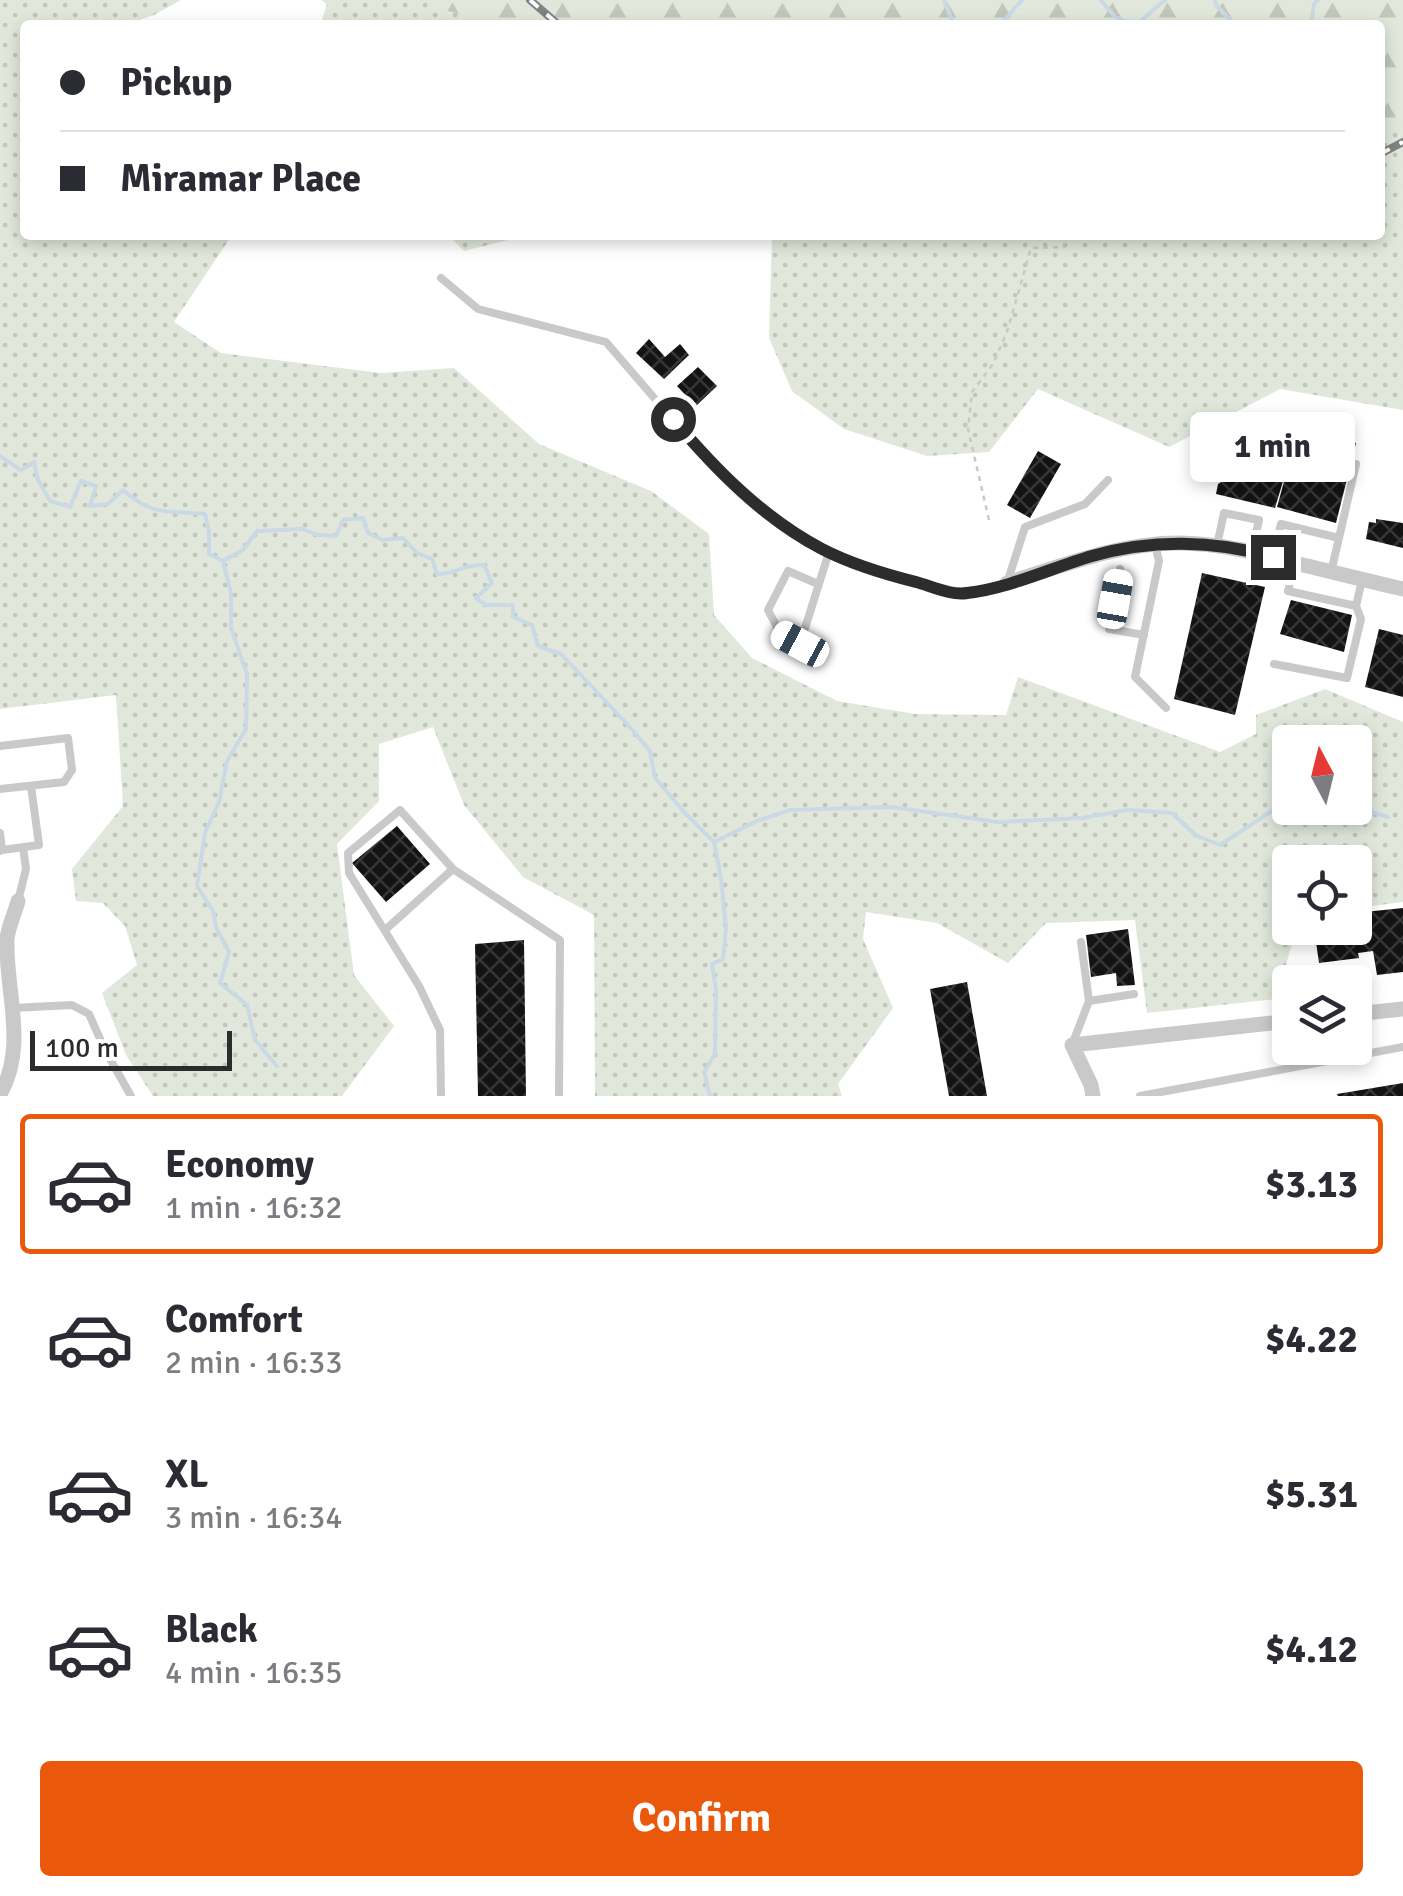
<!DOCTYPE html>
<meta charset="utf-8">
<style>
body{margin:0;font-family:Signika,sans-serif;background:#f2f2f3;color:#2b2b33;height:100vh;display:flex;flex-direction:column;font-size:38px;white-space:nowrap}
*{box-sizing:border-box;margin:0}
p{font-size:32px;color:#7c7c81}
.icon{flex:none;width:55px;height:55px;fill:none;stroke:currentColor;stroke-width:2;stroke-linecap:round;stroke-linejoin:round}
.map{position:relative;height:1096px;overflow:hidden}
.details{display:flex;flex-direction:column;background:#fff;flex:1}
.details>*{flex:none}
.top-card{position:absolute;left:20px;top:20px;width:1365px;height:220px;border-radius:10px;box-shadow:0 5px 15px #0003;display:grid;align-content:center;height:220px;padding:0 40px;background:#fff}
.needle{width:65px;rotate:353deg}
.controls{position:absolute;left:1272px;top:725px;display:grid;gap:20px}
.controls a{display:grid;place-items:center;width:100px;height:100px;border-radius:10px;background:#fff;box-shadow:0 5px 15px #0003;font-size:50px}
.scale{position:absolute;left:30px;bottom:25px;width:202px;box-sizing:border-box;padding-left:10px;border:5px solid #2c2c2c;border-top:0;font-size:28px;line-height:35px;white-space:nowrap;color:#2c2c2c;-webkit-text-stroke:8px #fff;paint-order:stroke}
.end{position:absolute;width:45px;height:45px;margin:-22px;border:12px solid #2c2c2c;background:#fff;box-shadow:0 0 0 5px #fff}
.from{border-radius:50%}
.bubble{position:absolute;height:70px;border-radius:10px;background:#fff;box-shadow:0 5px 15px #0003;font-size:32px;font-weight:800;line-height:70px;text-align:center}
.car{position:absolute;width:30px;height:60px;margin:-30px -15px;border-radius:12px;box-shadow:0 0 8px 2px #0007;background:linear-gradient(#fff 24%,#345 0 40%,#fff 0 76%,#345 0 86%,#fff 0)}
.top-card b{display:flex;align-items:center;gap:35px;height:95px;font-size:38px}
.top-card b+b{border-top:2px solid #e1e1e2}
.top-card i{width:25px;height:25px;background:#2b2b33}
ul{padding:18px 0 0;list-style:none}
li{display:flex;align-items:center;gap:30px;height:140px;margin:0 20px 15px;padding:0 20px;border:5px solid transparent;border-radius:10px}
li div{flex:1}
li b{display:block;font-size:38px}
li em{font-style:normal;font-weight:800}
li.on{border-color:#ea580c}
li>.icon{width:90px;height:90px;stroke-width:1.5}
.cta{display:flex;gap:20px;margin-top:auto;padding:20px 40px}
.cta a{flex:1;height:115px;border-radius:10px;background:#ea580c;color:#fff;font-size:40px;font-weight:800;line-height:115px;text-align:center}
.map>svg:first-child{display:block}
.grass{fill:url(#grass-dots);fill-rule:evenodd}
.forest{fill:url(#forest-firs)}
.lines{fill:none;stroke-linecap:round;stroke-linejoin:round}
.stream{stroke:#c9d9e6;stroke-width:4}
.building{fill:url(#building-cross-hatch)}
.path{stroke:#c9c9c9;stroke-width:2.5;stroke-dasharray:5 5;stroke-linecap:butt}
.service{stroke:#c9c9c9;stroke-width:8}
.minor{stroke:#c9c9c9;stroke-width:15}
.rail-casing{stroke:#818181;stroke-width:8}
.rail{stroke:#fff;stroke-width:4;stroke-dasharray:11;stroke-linecap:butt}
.route{stroke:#2c2c2c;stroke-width:12}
</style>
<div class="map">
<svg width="1403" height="1096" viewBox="0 0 1403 1096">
<defs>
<pattern id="grass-dots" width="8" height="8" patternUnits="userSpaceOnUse" patternTransform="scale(2.5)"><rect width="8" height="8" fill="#e1e8db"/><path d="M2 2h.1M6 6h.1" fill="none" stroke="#c1c7bc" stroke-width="1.8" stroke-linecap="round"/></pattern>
<pattern id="forest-firs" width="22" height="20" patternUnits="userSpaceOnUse" patternTransform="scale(2.5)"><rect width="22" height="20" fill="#e1e8db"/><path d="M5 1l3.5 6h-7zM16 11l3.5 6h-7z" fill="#c1c7bc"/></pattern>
<pattern id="building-cross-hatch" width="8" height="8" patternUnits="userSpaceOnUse" patternTransform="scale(2.5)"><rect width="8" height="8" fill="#131313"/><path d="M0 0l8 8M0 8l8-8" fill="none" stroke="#363636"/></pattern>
</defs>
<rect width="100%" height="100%" fill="#fff"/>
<path class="grass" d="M0 0H181L154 15 125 25H25V235H232L174 322 221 353 381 373 454 368 539 444 651 491 709 534 714 615 752 658 837 701 915 714 1006 715 1018 677 1220 752 1256 734V715L1325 689 1403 722V902L1355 908V862H1290V928H1296L1277 999 1147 1013 1135 920 1046 923 1008 963 937 923 866 912 863 939 893 1008 838 1084 842 1096H595L594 915 523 877 464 805 433 727 379 744V801L337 844 354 975 394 1026 342 1096H153L126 1055 102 993 137 965 125 926 103 903 76 901 72 869 123 806 116 695 0 709ZM1355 742V808H1290V742Z
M321 0H1403V410L1280 389 1169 447 1038 389 989 452 927 456 844 429 792 391 769 338 772 235H1380V25H320L327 4Z
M448 235H528L464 251Z"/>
<path class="forest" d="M427 0H1403V125L1380 136V25H508L444 10Z"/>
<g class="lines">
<path class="stream" d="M944 0 954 25
M1101 0 1115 17 1136 25 1165 0
M1215 0 1216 5 1235 25
M1000 25 1022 0
M1311 25 1314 4 1318 0
M0 456 21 470 34 462 38 480 50 501 70 507 81 481 96 486 90 506 108 504 123 490C153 517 168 510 205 514L209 532V554L223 561 243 550 257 531 302 529 318 535 336 536 343 520 363 518 368 533 382 540 403 538 417 553 432 559 437 574C458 574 462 564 484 565L492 583 476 598 486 605H513V617L532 625 538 646 561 654 629 726 650 751 655 778 686 814 714 842 721 878 726 929 723 959 712 964 716 990 715 1054 704 1072 710 1096
M223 561 231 593V628L247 674 246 729 227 761 219 802 205 833 197 886 213 911 216 927 229 952 220 983 247 1005 255 1040 277 1066
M1355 807 1388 817
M714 842 757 821 790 810 891 807 998 822 1082 818 1128 810 1172 813 1197 836 1220 845 1290 799"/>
</g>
<path class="building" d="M649 339 665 357 680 344 689 355 664 379 636 353Z
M698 367 717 386 696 406 677 386Z
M1298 431 1356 443 1336 523 1277 507Z
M1038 451 1061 464 1030 518 1007 505Z
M1244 467 1284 478 1275 508 1216 494 1218 484Z
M1376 519 1403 523V548L1366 539 1369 522 1376 523Z
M1202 573 1265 587 1235 715 1174 699Z
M1291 600 1352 615 1344 652 1280 634Z
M1379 629 1403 635V697L1365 687Z
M397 826 430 864 386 902 352 863Z
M1403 908V972L1377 975 1373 951 1358 953 1359 958 1319 963 1314 928H1355V913Z
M1128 929 1135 985 1117 986 1116 973 1091 977 1086 935Z
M524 940 526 1096H478L475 944Z
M967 982 987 1096H949L930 989Z
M1403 1083V1096H1338L1337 1094Z"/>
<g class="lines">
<path class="path" d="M989 520 968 429 972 392 993 364 1007 332 1031 248 1064 247 1066 235"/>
<path class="service" d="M441 278 478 309 606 342 711 464 762 510 819 548 892 576 964 595 1007 583 1025 527 1085 504 1108 480
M1339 538 1356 464
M1155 545 1159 561 1135 677 1166 708
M1217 545 1224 513 1259 520 1252 551
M1273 557 1281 524 1339 538 1331 572
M1295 563 1288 591 1356 606 1362 580
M1120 569 1109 629 1144 635
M818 584 788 571 768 610 780 633 800 644 829 552
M1274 664 1347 678 1361 619 1356 606
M0 746 68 738 72 770 64 782 0 789
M0 833 2 850 0 851
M2 850 39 845 31 786
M18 901 26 869 23 847
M385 930 453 869
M1081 942 1089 1001
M1309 974 1361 970 1367 1013
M13 1008 72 1005 89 1014 105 1050 131 1096
M1072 1045 1089 1001 1134 994
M441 1096 440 1030 419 986 349 873 348 853 400 810 453 869 560 940 559 1096
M1140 1096 1403 1047"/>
<path class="minor" d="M1007 583C1062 566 1119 543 1178 543 1220 543 1258 553 1299 564 1333 572 1368 581 1403 589
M1355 1014 1403 1009
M0 1094C28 1046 5 990 7 939 8 927 15 913 18 901
M1093 1096 1091 1085 1072 1045 1290 1021"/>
<g class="rail-casing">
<path id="rail" d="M530 0 559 25
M1380 154 1403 142"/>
</g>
<use href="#rail" class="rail"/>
</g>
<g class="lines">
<path class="route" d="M673 419C715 469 763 518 822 549 851 564 884 574 916 582 931 586 952 596 967 593 1010 588 1051 568 1092 556 1151 539 1214 540 1273 557"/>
</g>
</svg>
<div class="controls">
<a><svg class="needle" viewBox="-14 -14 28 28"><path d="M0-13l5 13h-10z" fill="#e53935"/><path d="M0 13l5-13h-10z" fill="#7c7c81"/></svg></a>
<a><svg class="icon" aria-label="locate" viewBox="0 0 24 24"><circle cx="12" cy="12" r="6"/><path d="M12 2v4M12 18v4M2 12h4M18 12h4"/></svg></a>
<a><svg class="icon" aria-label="layers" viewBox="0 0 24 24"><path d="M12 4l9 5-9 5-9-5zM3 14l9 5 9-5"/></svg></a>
</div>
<div class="scale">100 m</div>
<i class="end from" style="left:673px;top:419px"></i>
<i class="end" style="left:1273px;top:557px"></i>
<div class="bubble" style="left:1190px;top:412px;width:165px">1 min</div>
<i class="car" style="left:1115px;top:599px;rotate:10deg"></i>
<i class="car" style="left:800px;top:644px;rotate:298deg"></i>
<div class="top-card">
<b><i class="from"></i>Pickup</b>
<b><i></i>Miramar Place</b>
</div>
</div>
<section class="details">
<ul>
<li class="on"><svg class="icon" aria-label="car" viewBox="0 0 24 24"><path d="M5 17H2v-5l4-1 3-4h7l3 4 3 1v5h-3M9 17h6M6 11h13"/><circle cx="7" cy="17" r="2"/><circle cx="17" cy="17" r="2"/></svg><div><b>Economy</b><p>1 min · 16:32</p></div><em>$3.13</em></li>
<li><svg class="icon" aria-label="car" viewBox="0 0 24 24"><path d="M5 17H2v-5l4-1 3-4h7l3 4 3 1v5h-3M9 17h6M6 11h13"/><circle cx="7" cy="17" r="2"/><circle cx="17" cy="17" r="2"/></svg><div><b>Comfort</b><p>2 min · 16:33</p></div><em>$4.22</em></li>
<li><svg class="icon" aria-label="car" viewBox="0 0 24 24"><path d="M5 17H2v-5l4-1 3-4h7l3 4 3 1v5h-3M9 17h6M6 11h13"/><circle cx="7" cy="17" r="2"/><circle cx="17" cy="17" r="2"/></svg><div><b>XL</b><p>3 min · 16:34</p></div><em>$5.31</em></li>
<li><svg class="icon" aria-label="car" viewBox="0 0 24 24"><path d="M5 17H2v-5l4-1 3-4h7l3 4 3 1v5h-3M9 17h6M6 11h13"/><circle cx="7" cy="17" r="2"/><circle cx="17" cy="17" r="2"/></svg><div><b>Black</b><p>4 min · 16:35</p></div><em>$4.12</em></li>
</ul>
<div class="cta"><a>Confirm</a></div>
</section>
